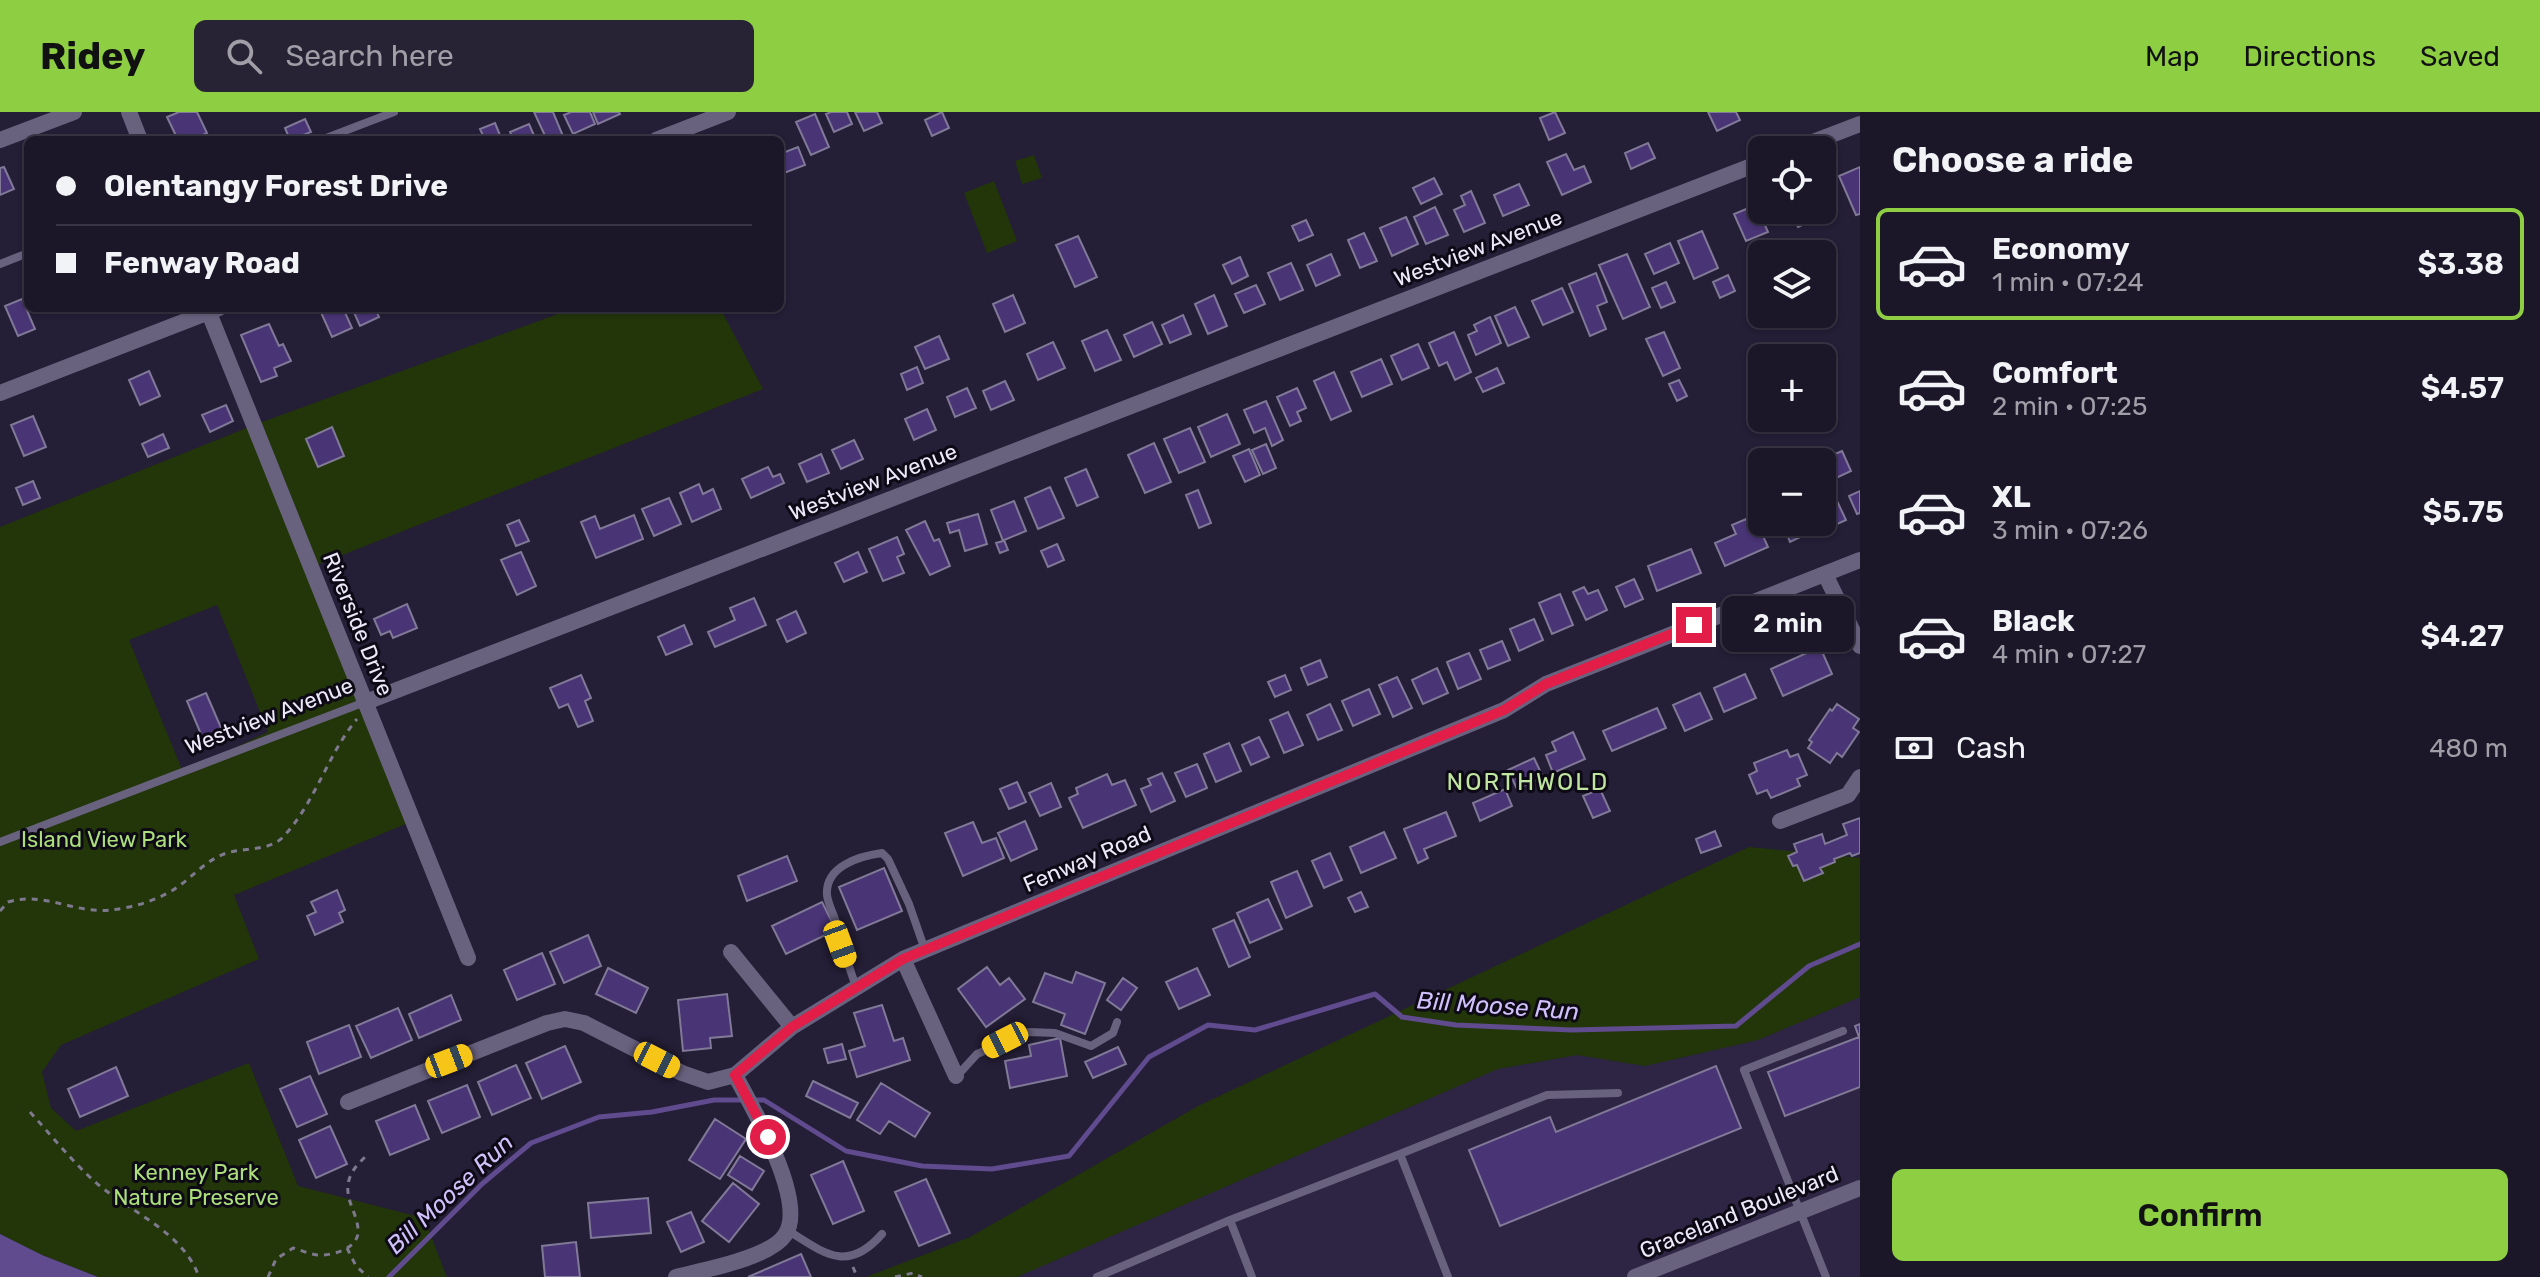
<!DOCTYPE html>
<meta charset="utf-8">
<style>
body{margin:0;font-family:Rubik,sans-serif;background:#282334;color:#f1f3f6;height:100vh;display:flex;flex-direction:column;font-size:30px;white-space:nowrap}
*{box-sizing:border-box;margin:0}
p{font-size:26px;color:#a09fa8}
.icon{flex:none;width:44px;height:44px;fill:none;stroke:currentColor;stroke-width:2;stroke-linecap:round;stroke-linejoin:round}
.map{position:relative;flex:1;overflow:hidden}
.side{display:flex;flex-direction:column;background:#1b1628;width:680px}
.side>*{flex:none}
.guide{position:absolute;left:24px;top:24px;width:760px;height:176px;border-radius:12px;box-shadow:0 2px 6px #0004,0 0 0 2px #393545;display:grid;align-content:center;height:176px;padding:0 32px;background:#1b1628}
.fabs{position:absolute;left:1748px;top:24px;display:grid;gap:16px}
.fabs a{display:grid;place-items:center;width:88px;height:88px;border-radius:12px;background:#1b1628;box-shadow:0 2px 6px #0004,0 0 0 2px #393545;font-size:40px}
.end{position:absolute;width:36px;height:36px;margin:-18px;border:10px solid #e11d48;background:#fff;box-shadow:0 0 0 4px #fff}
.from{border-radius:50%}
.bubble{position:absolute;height:56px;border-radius:12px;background:#1b1628;box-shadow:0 2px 6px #0004,0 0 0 2px #393545;font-size:26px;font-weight:600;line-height:56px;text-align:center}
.car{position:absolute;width:24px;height:48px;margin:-24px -12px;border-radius:10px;box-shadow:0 0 6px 2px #0007;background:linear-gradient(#f5c518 24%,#345 0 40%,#f5c518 0 76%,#345 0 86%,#f5c518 0)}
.guide b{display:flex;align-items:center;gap:28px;height:76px;font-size:30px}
.guide b+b{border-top:2px solid #393545}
.guide i{width:20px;height:20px;background:#f1f3f6}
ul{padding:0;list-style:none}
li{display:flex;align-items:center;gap:24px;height:112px;margin:0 16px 12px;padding:0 16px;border:4px solid transparent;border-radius:12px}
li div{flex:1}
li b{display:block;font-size:30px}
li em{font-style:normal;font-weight:600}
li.active{border-color:#8ece43}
li>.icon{width:72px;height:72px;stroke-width:1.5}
h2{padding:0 32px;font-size:36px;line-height:96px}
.pay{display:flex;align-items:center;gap:20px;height:88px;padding:0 32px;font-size:30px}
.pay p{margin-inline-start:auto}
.cta{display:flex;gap:16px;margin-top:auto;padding:16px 32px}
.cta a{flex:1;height:92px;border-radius:12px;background:#8ece43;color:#111;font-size:32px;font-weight:600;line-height:92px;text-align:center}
header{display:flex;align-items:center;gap:48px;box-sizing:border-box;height:112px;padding:0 40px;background:#8ece43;color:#111}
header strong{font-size:38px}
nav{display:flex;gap:44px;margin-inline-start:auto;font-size:28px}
.search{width:560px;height:72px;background:#282334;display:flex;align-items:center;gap:20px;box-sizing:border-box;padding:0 28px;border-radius:12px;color:#a09fa8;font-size:30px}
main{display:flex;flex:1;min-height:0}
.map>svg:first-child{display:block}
.built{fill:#2e2544}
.green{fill:#22360a;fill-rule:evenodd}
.water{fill:#5f4b8e}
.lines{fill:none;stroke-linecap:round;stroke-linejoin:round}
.stream{stroke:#5f4b8e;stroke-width:5}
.building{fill:#493475;stroke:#807997;stroke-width:2}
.path{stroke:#7e798e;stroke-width:3;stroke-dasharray:6 6;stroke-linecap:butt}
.lane{stroke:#69627f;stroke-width:8}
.street{stroke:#69627f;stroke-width:16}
.route{stroke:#e11d48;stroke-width:10}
.labels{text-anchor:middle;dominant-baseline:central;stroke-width:6;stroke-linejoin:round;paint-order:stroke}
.street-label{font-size:22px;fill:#ede9fa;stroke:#0d0a15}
.park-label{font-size:22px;fill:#acdf7c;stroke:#0d0a15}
.neighbourhood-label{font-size:24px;letter-spacing:2px;fill:#c0e5a0;stroke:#0d0a15}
.water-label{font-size:24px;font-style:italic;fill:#d0c1fc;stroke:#0d0a15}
</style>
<header>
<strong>Ridey</strong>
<div class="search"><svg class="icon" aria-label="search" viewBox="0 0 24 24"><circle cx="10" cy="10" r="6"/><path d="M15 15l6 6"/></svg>Search here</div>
<nav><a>Map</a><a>Directions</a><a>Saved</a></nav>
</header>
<main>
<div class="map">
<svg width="1860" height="1165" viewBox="0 0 1860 1165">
<rect width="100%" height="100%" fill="#241e36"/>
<path class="built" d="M1860 885V1165H1017L1498 957 1577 943 1645 954 1758 928Z"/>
<path class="green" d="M1034 43 1042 66 1022 72 1015 49Z
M994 69 1017 129 987 141 964 81Z
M574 196H720L763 277 312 455 413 709 234 783 259 847 61 933 42 960 51 996 76 1019 249 951 298 1074 424 1106 447 1165H98L42 1143 0 1122V415L254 313ZM217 493 268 620 183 660 129 528Z
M1749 735 1860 746V885L1758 928 1645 954 1577 943 1498 957 1017 1165H866L970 1125 1198 994Z"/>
<path class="water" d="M0 1122 42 1143 98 1165H0Z"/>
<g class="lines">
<path class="stream" d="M754 988H764L846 1039 922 1054 992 1057 1069 1044 1149 945 1208 913 1255 918 1375 882 1402 905 1456 913 1572 918 1736 914 1809 854 1860 832
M389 1165 482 1072 531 1031 599 1005 652 1000 714 988H744"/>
</g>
<path class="building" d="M179 0H197L207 21 192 28H178L167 5Z
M534 0H553L563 24 547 28Z
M571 0H590L595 12 573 22 564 3Z
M593 0H619L620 2 598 12Z
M831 0H847L852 12 834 20 826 2Z
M855 0H877L882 11 864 19Z
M942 0 949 16 932 24 925 8Z
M1555 0 1565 21 1549 28 1540 6Z
M1708 0H1736L1740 8 1717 19Z
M815 2 829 35 811 43 796 10Z
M305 7 311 20 290 28 285 16Z
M495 11 502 28H485L480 17Z
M529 12 536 28H514L510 20Z
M1648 31 1655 46 1631 57 1625 41Z
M798 35 805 53 784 61 780 53V42Z
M1566 42 1574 58 1584 54 1591 70 1562 83 1547 50Z
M4 55 14 77 0 83V56Z
M1860 55V102L1856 103 1839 64Z
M1825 65 1835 87 1823 92 1828 102 1798 115 1790 98H1822V67Z
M1434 66 1442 82 1421 92 1413 76Z
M1519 72 1529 93 1503 104 1494 83Z
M1471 79 1485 111 1464 120 1454 98 1465 93 1461 84Z
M1756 93 1768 120 1746 129 1734 102Z
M1435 95 1448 123 1426 132 1414 105Z
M1406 105 1418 132 1392 144 1380 116Z
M1306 108 1313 123 1299 129 1292 114Z
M1702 119 1718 156 1694 167 1678 129Z
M1364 121 1377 149 1360 156 1348 128Z
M1078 124 1097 165 1075 175 1056 133Z
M1670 131 1679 151 1654 162 1645 142Z
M1331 142 1340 163 1316 174 1307 153Z
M1627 142 1650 195 1623 207 1599 153Z
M1240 145 1248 164 1232 172 1223 153Z
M1291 151 1303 178 1280 188 1268 161Z
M1596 161 1607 190 1597 194 1606 217 1590 224 1569 172Z
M1728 163 1735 179 1720 186 1713 170Z
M1666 170 1675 190 1661 196 1652 176Z
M1256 173 1265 192 1244 201 1235 182Z
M1562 176 1573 200 1543 213 1532 189Z
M1013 183 1025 211 1005 220 993 192Z
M1214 183 1227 214 1208 222 1195 192Z
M22 187 35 217 18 224 5 194Z
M1515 195 1529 225 1508 234 1495 204Z
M319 196H343L352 216 332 225Z
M352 196H375L379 205 360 214Z
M1183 203 1191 222 1170 231 1162 213Z
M1490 205 1501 231 1476 243 1468 223 1477 219 1474 213Z
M1152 210 1162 232 1134 245 1124 223Z
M269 212 279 234 283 232 291 249 274 256 277 264 261 270 241 223Z
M1107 218 1121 248 1095 259 1082 229Z
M1454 220 1471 260 1455 268 1447 250 1439 254 1429 231Z
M1664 220 1680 256 1663 264 1646 227Z
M939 224 949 247 925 257 915 235Z
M1053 230 1065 256 1038 268 1027 242Z
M1418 232 1429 256 1402 268 1391 244Z
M1381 247 1392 272 1362 285 1351 260Z
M917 255 923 271 907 278 901 262Z
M1497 256 1504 271 1483 280 1476 266Z
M149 259 160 284 140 293 129 268Z
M1334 260 1351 299 1331 308 1314 269Z
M1679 268 1687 284 1677 289 1669 272Z
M1005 269 1014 288 991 298 983 279Z
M967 276 976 296 955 305 947 285Z
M1297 276 1306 296 1297 300 1301 309 1290 314 1277 285Z
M1266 289 1283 328 1272 334 1265 316 1254 321 1244 298Z
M226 293 233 309 210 320 202 303Z
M927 297 936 318 914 328 905 307Z
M1227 302 1240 332 1211 345 1198 315Z
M33 304 46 335 24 344 11 313Z
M332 315 344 344 318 355 306 327Z
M1190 316 1205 350 1179 361 1164 327Z
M163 322 169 336 148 345 142 332Z
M854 328 863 347 841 357 832 338Z
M1154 331 1171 370 1145 381 1128 343Z
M1266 332 1276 356 1263 362 1252 338Z
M1249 337 1260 363 1245 370 1233 344Z
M1842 339 1851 359 1834 367 1825 346Z
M821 342 829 361 807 370 799 352Z
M768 355 773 365 780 362 784 371 751 386 742 367Z
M1086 357 1098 385 1077 394 1065 366Z
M33 369 40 386 23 393 16 376Z
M699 372 703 382 713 377 721 397 692 410 680 381Z
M1050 375 1064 406 1038 417 1025 386Z
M1198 378 1211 411 1199 416 1186 383Z
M1860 379V401L1857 402 1849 384Z
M669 386 681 412 654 424 642 397Z
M1014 389 1026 419 1004 428 1008 438 1000 441 996 431 1003 429 991 398Z
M1837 389 1846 408 1824 418 1820 410 1822 396Z
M978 402 987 432 965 439 959 418 950 421 947 411Z
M634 403 643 427 596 446 581 410 595 404 600 417Z
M1746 407 1750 417 1758 413 1768 435 1725 454 1715 431 1736 422 1732 413Z
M519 408 529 429 516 434 507 413Z
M925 409 934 429 939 427 950 454 930 463 906 418Z
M1782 410H1807L1811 420 1790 430Z
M897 425 904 442 897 445 904 461 883 469 869 437Z
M1057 432 1064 448 1048 455 1041 439Z
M1691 437 1701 461 1657 479 1648 454Z
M521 440 536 474 517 483 501 448Z
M858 440 867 460 844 470 835 451Z
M1634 467 1643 487 1625 495 1616 475Z
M1584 475 1588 482 1598 478 1607 498 1586 508 1573 480Z
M1560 482 1573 513 1552 522 1539 491Z
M754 486 766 513 715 535 708 520 735 508 730 496Z
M407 492 417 516 393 526 390 519 381 523 374 507Z
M796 499 806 521 787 530 777 508Z
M1534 507 1543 528 1519 539 1510 517Z
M684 513 692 532 666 543 658 525Z
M1502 529 1510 548 1488 557 1480 538Z
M1820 535 1832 562 1783 584 1771 557Z
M1469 541 1481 567 1458 577 1447 550Z
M1320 548 1327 565 1308 573 1301 556Z
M1437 556 1448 581 1423 592 1412 568Z
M1745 562 1756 586 1724 600 1714 576Z
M581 563 591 586 585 589 593 609 578 615 568 592 559 596 550 576Z
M1285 563 1291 578 1275 585 1268 570Z
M1397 565 1412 596 1393 605 1379 573Z
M1369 577 1380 602 1353 614 1342 589Z
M206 581 222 618 203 627 187 589Z
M1700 581 1712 607 1685 619 1673 593Z
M1330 592 1342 618 1318 628 1307 603Z
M1837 592 1859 607 1853 616 1859 620 1842 645 1837 641 1830 651 1808 636 1812 630 1809 628 1830 597 1832 599Z
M1657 596 1666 616 1612 639 1603 619Z
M1288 600 1303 633 1284 641 1270 608Z
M1573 620 1585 647 1553 661 1546 643 1556 639 1552 630Z
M1259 625 1269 645 1251 653 1242 633Z
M1229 631 1241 659 1216 670 1204 642Z
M1787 638 1790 645 1798 642 1807 663 1797 667 1800 674 1771 686 1767 678 1757 682 1749 663 1757 659 1754 651Z
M1534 646 1543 665 1517 677 1508 658Z
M1197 652 1207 676 1186 685 1175 661Z
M1162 661 1175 689 1151 700 1141 677 1151 673 1148 667Z
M1107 662 1112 673 1125 668 1136 693 1083 716 1069 686 1078 682 1076 676Z
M1017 670 1026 690 1009 697 1000 677Z
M1051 671 1061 695 1040 704 1029 681Z
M1505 677 1512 694 1480 709 1473 691Z
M1600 677 1610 699 1593 706 1583 684Z
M1446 700 1456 724 1424 737 1428 746 1418 751 1404 717Z
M1860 706V741L1852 744 1850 741 1834 747 1835 750 1820 756 1823 761 1804 769 1797 753 1793 754 1788 744 1797 740 1794 732 1822 722 1825 732 1847 723 1843 712Z
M1025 709 1037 737 1011 749 998 721Z
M973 710 982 731 996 726 1004 746 963 764 945 721Z
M1715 719 1721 734 1701 741 1696 727Z
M1384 720 1396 746 1361 761 1350 735Z
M1330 741 1342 768 1324 776 1312 749Z
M787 744 797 769 747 789 738 764Z
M884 756 902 799 857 818 839 775Z
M1297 759 1312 794 1286 806 1271 770Z
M337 778 345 798 339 801 343 810 315 823 307 804 316 800 311 790Z
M1361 780 1368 795 1355 800 1348 786Z
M1268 787 1282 817 1250 831 1237 801Z
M822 790 836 818 786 842 772 814Z
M1234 808 1250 845 1229 855 1213 817Z
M588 823 601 854 564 871 550 840Z
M542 841 555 872 517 888 504 858Z
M987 855 1000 873 1009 866 1025 887 986 915 958 877Z
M608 856 648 876 636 901 596 882Z
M1197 856 1210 883 1179 897 1166 870Z
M1076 860 1105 871 1085 922 1061 913 1065 902 1033 890 1045 861 1072 871Z
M1123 866 1137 876 1121 898 1107 888Z
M727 882 732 924 710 926 711 936 683 939 678 888Z
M451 883 461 908 419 926 409 902Z
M882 893 894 929 903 926 910 948 857 965 849 939 865 934 854 901Z
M398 896 412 928 371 946 356 914Z
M1860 912V975L1785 1004 1768 960 1859 925 1855 914Z
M349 913 361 945 319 962 307 930Z
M1060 926 1067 964 1010 976 1005 949 1031 944 1029 933Z
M842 932 846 947 828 951 824 937Z
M565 934 581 970 542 987 526 951Z
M1118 935 1126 952 1093 966 1085 950Z
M516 953 531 986 492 1003 478 970Z
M1716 954 1741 1016 1500 1114 1469 1038 1550 1005 1556 1020Z
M116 955 128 984 80 1005 68 977Z
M310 964 327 1002 297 1015 280 977Z
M813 969 858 991 850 1006 806 984Z
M881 971 930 1001 915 1025 889 1009 880 1022 857 1008Z
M467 973 480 1005 442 1021 428 989Z
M415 993 429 1027 390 1043 376 1009Z
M715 1007 746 1027 720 1067 689 1048Z
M330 1014 347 1052 316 1066 299 1028Z
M740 1044 764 1059 752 1078 728 1063Z
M843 1049 864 1099 833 1112 811 1063Z
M926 1067 950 1121 919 1134 895 1080Z
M733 1071 759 1092 729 1130 702 1109Z
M648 1086 651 1121 591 1126 588 1091Z
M691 1100 704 1130 681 1140 667 1110Z
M576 1130 580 1165H545L542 1134Z
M801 1142 811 1165H748Z"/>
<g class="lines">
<path class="path" d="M0 799 8 790C43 779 75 802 110 798 132 796 160 788 179 774 194 763 206 749 224 742 242 735 267 740 282 726 315 692 327 643 357 607
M30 1000C51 1023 71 1048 94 1069 129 1100 183 1119 199 1165
M347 1136 356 1154 368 1165
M853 1155 857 1165
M268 1165 276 1147 293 1136C301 1138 309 1142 317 1143 333 1144 361 1136 358 1116 356 1099 344 1086 349 1068 352 1057 360 1050 367 1043
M895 1165 913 1161 922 1165"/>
<path class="lane" d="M321 28 394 0
M0 152 28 141
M0 730 365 590
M856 875C849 854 842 835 837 814 835 804 828 793 827 783 825 754 860 744 882 741L888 747 909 792 925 838
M957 964 977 942 1029 920 1055 921 1091 934 1113 921 1117 910
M1400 1042 1547 983 1618 981
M787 1118C824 1141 847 1162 882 1122
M1097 1165 1230 1108
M1252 1165 1230 1108 1400 1042 1448 1165
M1826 1165 1744 958 1843 919"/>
<path class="street" d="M129 0 140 28
M0 28 74 0
M656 28 728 0
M1792 38 1860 12
M207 196 468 846
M0 281 219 196
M1825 462 1860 534
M366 590 1762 50
M1780 709 1848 683 1860 665
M731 840 792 915
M903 847 956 964
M348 990 547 911 565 907 584 911 682 961 708 970 735 963 792 915 903 847 1504 598 1546 572 1860 448
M676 1165C703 1158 770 1146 785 1123 808 1090 752 995 735 963
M1635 1165 1860 1076"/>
</g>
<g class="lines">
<path class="route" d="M768 1025 735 963 792 915 903 847 1504 598 1546 572 1694 513"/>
</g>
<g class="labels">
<g class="street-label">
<text transform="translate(1478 136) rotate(-21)">Westview Avenue</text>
<text transform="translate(873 370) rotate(-21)">Westview Avenue</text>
<text transform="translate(358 512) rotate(68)">Riverside Drive</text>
<text transform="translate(269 604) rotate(-21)">Westview Avenue</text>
<text transform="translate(1087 747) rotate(-23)">Fenway Road</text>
<text transform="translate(1739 1100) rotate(-22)">Graceland Boulevard</text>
</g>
<g class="park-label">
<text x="104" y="727">Island View Park</text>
<text x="196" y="1060">Kenney Park<tspan x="196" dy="25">Nature Preserve</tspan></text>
</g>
<g class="neighbourhood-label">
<text x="1528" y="670">NORTHWOLD</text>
</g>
<g class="water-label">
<text transform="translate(1498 894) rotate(4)">Bill Moose Run</text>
<text transform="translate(450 1082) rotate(-43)">Bill Moose Run</text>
</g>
</g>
</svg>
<div class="fabs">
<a><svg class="icon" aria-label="locate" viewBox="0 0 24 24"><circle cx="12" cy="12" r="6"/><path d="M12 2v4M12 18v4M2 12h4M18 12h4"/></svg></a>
<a><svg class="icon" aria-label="layers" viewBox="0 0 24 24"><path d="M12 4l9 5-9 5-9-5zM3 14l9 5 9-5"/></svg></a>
<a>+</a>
<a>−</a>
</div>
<i class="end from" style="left:768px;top:1025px"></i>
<i class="end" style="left:1694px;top:513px"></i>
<div class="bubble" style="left:1722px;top:484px;width:132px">2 min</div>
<i class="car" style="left:840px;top:832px;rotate:160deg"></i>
<i class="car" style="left:1005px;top:928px;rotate:243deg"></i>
<i class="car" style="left:657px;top:948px;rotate:117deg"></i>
<i class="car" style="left:449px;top:949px;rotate:69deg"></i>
<div class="guide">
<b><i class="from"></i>Olentangy Forest Drive</b>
<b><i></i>Fenway Road</b>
</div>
</div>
<section class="side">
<h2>Choose a ride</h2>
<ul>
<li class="active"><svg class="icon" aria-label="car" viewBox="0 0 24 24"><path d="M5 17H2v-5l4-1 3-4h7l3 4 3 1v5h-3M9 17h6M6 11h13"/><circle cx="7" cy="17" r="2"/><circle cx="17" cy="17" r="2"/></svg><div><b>Economy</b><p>1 min · 07:24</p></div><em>$3.38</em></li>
<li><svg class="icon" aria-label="car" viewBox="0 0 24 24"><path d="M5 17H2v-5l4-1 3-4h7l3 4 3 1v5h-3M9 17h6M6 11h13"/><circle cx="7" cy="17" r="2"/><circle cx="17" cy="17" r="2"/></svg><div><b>Comfort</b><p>2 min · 07:25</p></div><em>$4.57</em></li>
<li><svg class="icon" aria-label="car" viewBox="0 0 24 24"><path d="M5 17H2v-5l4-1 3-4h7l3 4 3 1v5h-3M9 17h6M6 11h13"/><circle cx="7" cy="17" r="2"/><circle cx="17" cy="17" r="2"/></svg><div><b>XL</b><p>3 min · 07:26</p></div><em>$5.75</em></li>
<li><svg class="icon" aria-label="car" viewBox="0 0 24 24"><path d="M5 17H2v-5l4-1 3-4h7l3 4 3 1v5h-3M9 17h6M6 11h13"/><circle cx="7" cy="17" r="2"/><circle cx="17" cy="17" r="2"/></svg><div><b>Black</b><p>4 min · 07:27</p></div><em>$4.27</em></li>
</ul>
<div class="pay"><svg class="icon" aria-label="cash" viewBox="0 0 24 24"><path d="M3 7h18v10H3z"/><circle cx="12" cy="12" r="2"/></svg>Cash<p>480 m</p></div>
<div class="cta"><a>Confirm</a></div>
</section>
</main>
